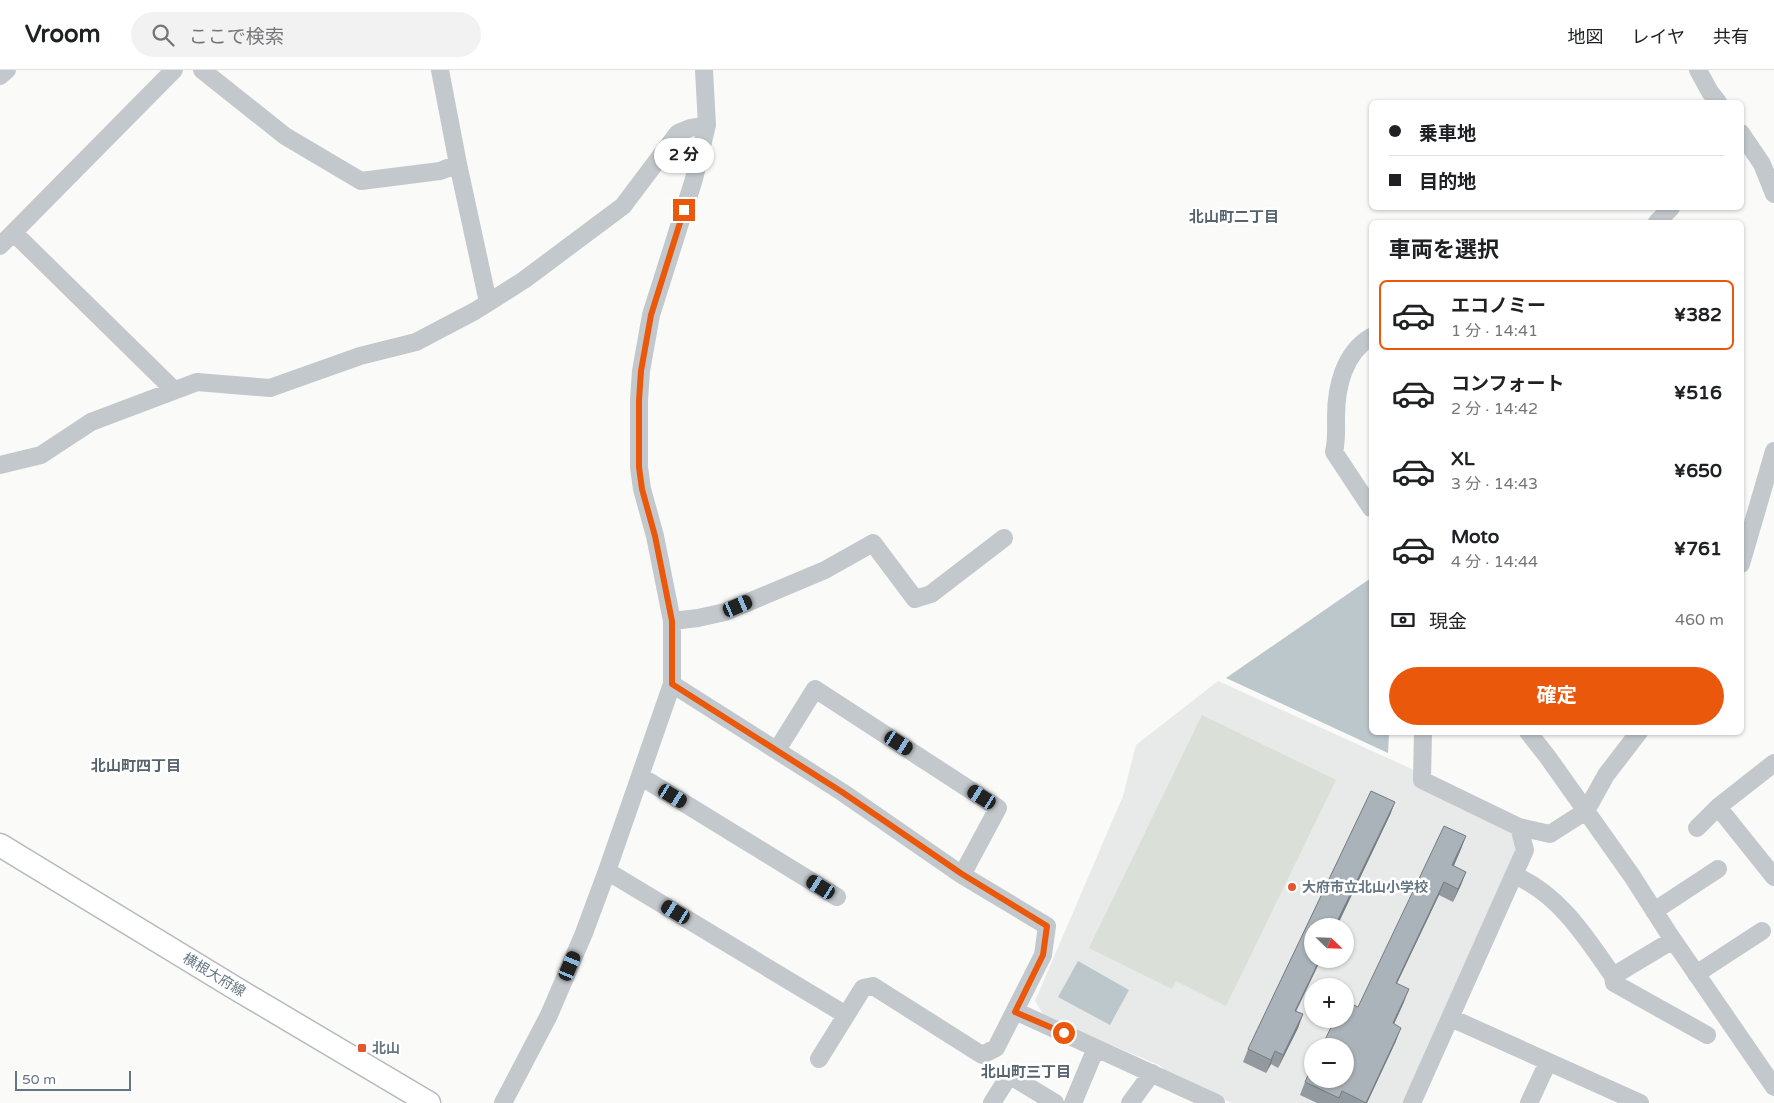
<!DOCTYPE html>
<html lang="ja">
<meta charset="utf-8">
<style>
body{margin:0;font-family:"Varela Round","Noto Sans JP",sans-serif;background:#f2f2f2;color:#202124;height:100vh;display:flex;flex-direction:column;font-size:19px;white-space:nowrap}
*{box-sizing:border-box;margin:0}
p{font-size:16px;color:#757577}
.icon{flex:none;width:28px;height:28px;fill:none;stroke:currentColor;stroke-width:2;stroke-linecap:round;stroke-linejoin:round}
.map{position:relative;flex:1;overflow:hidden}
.side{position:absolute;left:1369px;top:150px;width:375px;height:515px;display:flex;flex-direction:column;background:#fff;border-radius:8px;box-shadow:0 1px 4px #0004}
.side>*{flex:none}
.guide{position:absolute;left:1369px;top:30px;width:375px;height:110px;border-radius:8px;box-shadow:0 1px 4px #0004;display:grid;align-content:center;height:110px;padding:0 20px;background:#fff}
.needle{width:32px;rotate:113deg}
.controls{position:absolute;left:1304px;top:848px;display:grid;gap:10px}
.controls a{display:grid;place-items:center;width:50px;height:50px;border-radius:50%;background:#fff;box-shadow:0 1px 4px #0004;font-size:25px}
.scale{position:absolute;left:15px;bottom:12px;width:116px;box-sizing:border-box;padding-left:5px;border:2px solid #657683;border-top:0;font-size:14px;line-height:18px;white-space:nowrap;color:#657683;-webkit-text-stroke:4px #fff;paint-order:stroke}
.end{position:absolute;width:22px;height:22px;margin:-11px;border:6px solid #ea580c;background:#fff;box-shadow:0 0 0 2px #fff}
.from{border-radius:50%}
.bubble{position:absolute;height:35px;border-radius:18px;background:#fff;box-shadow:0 1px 4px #0004;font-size:16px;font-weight:700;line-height:35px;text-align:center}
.car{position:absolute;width:15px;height:30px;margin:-15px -8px;border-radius:6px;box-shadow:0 0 4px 1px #0007;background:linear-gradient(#222 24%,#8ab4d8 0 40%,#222 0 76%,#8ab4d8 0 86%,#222 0)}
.guide b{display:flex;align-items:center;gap:18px;height:48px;font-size:19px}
.guide b+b{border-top:1px solid #e0e0e0}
.guide i{width:12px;height:12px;background:#202124}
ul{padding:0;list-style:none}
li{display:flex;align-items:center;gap:15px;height:70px;margin:0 10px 8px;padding:0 10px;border:2px solid transparent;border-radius:8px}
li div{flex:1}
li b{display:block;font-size:19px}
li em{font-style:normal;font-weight:700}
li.active{border-color:#ea580c}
li>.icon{width:45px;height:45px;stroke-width:1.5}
h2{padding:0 20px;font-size:22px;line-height:60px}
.pay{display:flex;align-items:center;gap:12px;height:55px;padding:0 20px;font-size:19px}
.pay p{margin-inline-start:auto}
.action{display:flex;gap:10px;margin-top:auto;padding:10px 20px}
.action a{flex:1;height:58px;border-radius:30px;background:#ea580c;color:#fff;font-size:20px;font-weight:700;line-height:58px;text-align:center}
header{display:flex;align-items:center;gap:30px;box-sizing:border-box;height:70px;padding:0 25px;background:#fff;border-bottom:1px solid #e0e0e0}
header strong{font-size:24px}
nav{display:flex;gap:28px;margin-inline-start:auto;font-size:18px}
.search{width:350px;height:45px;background:#f2f2f2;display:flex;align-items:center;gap:12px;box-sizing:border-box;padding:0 18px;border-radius:28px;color:#757577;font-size:19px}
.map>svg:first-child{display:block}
.built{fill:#e8e9e9;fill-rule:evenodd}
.green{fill:#dadfd7}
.water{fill:#bbc7cb}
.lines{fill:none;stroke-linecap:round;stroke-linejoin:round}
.major-casing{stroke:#b5babe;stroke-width:25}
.minor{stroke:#c3c8cc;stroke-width:18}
.major{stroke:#fff;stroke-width:22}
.wall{fill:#929a9f}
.shaded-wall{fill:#777d82}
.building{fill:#aab3b9;stroke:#777d82}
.route{stroke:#ea580c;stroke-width:6}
.poi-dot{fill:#e4572e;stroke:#fff;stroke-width:2}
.labels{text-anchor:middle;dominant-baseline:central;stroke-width:5;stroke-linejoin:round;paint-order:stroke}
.poi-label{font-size:14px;font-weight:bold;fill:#657683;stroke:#fff;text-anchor:start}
.street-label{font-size:14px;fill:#657683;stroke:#fff}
.neighbourhood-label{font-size:15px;font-weight:bold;fill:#57646e;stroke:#fff}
</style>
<header>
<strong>Vroom</strong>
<div class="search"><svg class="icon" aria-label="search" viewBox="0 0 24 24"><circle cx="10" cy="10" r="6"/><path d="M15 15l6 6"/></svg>ここで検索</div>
<nav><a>地図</a><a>レイヤ</a><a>共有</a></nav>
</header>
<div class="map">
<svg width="1774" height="1033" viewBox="0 0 1774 1033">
<rect width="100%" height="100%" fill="#fafaf8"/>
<path class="built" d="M1218 611 1414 700V714L1510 758 1516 778 1408 1033H1232L1172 1005 1159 995 1045 947 1035 931 1123 726 1136 675ZM1312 856H1345V889H1312ZM1312 916H1345V949H1312ZM1312 976H1345V1009H1312Z"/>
<path class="green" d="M1202 645 1336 710 1226 936 1176 911 1172 919 1089 878Z"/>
<path class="water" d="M1371 508V662L1389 663 1388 683 1226 608Z
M1078 891 1129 920 1110 955 1058 927Z"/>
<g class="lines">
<g class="major-casing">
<path id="major" d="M0 775 235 918 429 1033"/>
</g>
<path class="minor" d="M202 0 285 66 361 111 440 101 458 94
M440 0 458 94 488 232
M1698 0 1710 22 1718 32
M0 6 7 0
M1741 63 1762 94 1774 124
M1657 152 1671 138
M14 163 174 320
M0 176 174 0
M1371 267C1344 283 1336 317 1336 347 1336 359 1337 369 1334 382L1371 438
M0 395 41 385 91 352 197 312 270 318 360 286 416 272 475 241 524 210 623 136 678 63 690 58 707 55
M1741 494 1774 381
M672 551 698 548 725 542 825 500 873 473 915 529 931 524 1004 468
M672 614 842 722 962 805 1047 856 1043 885 996 978 982 985 873 916 863 918 819 989
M1423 662 1422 710 1519 757 1550 764 1586 741 1606 705 1639 662
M1528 662 1547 686 1632 806 1669 864 1774 1017
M777 680 815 619 998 738 962 805
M640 706 837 827
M1718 737 1774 807
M1697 758 1718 737 1774 693
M607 801 846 945
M1514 805C1559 824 1586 867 1613 906L1673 870
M1654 841 1718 799
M1696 904 1762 861
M1613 906 1614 913 1707 965
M1015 941 1216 1033
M1451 948 1640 1033
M503 1033 549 945 584 863 607 801 672 614V551L655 466 642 419 639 397V330L641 301 651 245 694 109 707 55 704 0
M992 1033 1007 1009 1014 1008 1055 1033
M1073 1033 1096 978
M1130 1033 1152 1003
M1412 1033 1525 780 1519 757
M1529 1033 1548 992"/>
<use href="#major" class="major"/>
</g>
<path class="wall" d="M1371 721 1395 732 1390 745 1337 856H1312V889H1321L1296 941 1303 944 1298 958 1278 998 1271 994 1266 1003 1243 992 1248 979Z
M1466 766 1461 779 1454 796 1466 802 1461 815 1453 832 1439 825 1397 913 1404 932 1394 954 1396 971 1367 1033H1317L1300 1025 1305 1012 1358 937Z"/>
<path class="shaded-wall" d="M1395 732 1390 745 1337 856H1335Z
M1466 766 1461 779 1448 808 1452 795Z
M1466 802 1461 815 1453 832 1458 819Z
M1444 812 1439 825 1391 926 1396 913Z
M1320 889H1321L1290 954 1295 941Z
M1409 919 1404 932 1388 967 1393 953Z
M1303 944 1298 958 1278 998 1283 985Z
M1401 958 1396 971 1367 1033H1366Z
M1275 981 1271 994 1266 1003 1271 990Z"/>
<path class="building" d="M1371 721 1395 732 1335 856H1312V889H1320L1295 941 1303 944 1283 985 1275 981 1271 990 1248 979Z
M1444 756 1466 766 1452 795 1466 802 1458 819 1444 812 1396 913 1409 919 1393 953 1401 958 1366 1033 1342 1021 1339 1028 1305 1012 1312 996V1009H1345V976H1322L1335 949H1345V931L1358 937Z"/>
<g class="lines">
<path class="route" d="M684 140 651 245 641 301 639 330V397L642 419 655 466 672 551V614L842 722 962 804 1047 856 1043 885 1015 942 1064 963"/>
</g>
<g class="poi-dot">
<circle cx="1292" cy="817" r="5"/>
<rect x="357" y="973" width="10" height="10" rx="2.5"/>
</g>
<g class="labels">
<g class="poi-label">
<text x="1302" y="817">大府市立北山小学校</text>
<text x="372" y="978">北山</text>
</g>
<g class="street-label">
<text transform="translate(214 905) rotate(31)">横根大府線</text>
</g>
<g class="neighbourhood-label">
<text x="1234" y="147">北山町二丁目</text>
<text x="136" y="696">北山町四丁目</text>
<text x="1026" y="1002">北山町三丁目</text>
</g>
</g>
</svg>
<div class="controls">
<a><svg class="needle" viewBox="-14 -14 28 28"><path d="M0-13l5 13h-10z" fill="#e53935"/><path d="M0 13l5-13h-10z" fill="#757577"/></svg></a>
<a>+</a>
<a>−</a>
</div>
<div class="scale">50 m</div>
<i class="end from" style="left:1064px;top:963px"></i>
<i class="end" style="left:684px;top:140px"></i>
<div class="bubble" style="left:654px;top:68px;width:60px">2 分</div>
<i class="car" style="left:738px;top:536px;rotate:67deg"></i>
<i class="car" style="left:899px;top:673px;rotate:123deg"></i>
<i class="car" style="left:673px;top:726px;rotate:121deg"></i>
<i class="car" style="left:982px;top:727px;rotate:303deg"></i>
<i class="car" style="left:821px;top:817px;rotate:302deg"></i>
<i class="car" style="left:676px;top:842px;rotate:301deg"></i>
<i class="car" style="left:570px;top:896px;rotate:23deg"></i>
<div class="guide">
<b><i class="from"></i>乗車地</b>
<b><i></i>目的地</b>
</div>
<section class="side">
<h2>車両を選択</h2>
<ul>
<li class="active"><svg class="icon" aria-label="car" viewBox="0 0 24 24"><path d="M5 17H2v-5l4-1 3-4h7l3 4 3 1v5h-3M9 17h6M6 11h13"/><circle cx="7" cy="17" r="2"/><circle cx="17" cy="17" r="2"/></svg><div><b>エコノミー</b><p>1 分 · 14:41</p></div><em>¥382</em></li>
<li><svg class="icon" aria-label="car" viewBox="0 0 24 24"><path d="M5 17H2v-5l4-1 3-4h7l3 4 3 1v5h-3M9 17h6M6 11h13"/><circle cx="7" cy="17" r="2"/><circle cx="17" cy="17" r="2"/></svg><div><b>コンフォート</b><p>2 分 · 14:42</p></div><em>¥516</em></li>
<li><svg class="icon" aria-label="car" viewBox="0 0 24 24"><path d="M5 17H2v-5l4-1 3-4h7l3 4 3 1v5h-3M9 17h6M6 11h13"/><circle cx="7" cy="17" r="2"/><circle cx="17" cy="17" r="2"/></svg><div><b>XL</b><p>3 分 · 14:43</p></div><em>¥650</em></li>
<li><svg class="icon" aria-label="car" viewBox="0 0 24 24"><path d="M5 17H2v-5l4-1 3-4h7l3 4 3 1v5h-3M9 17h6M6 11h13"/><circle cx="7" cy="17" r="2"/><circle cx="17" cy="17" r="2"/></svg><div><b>Moto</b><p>4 分 · 14:44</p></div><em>¥761</em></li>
</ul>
<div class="pay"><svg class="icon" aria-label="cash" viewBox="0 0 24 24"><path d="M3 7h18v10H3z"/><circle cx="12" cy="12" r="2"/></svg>現金<p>460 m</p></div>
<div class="action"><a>確定</a></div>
</section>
</div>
